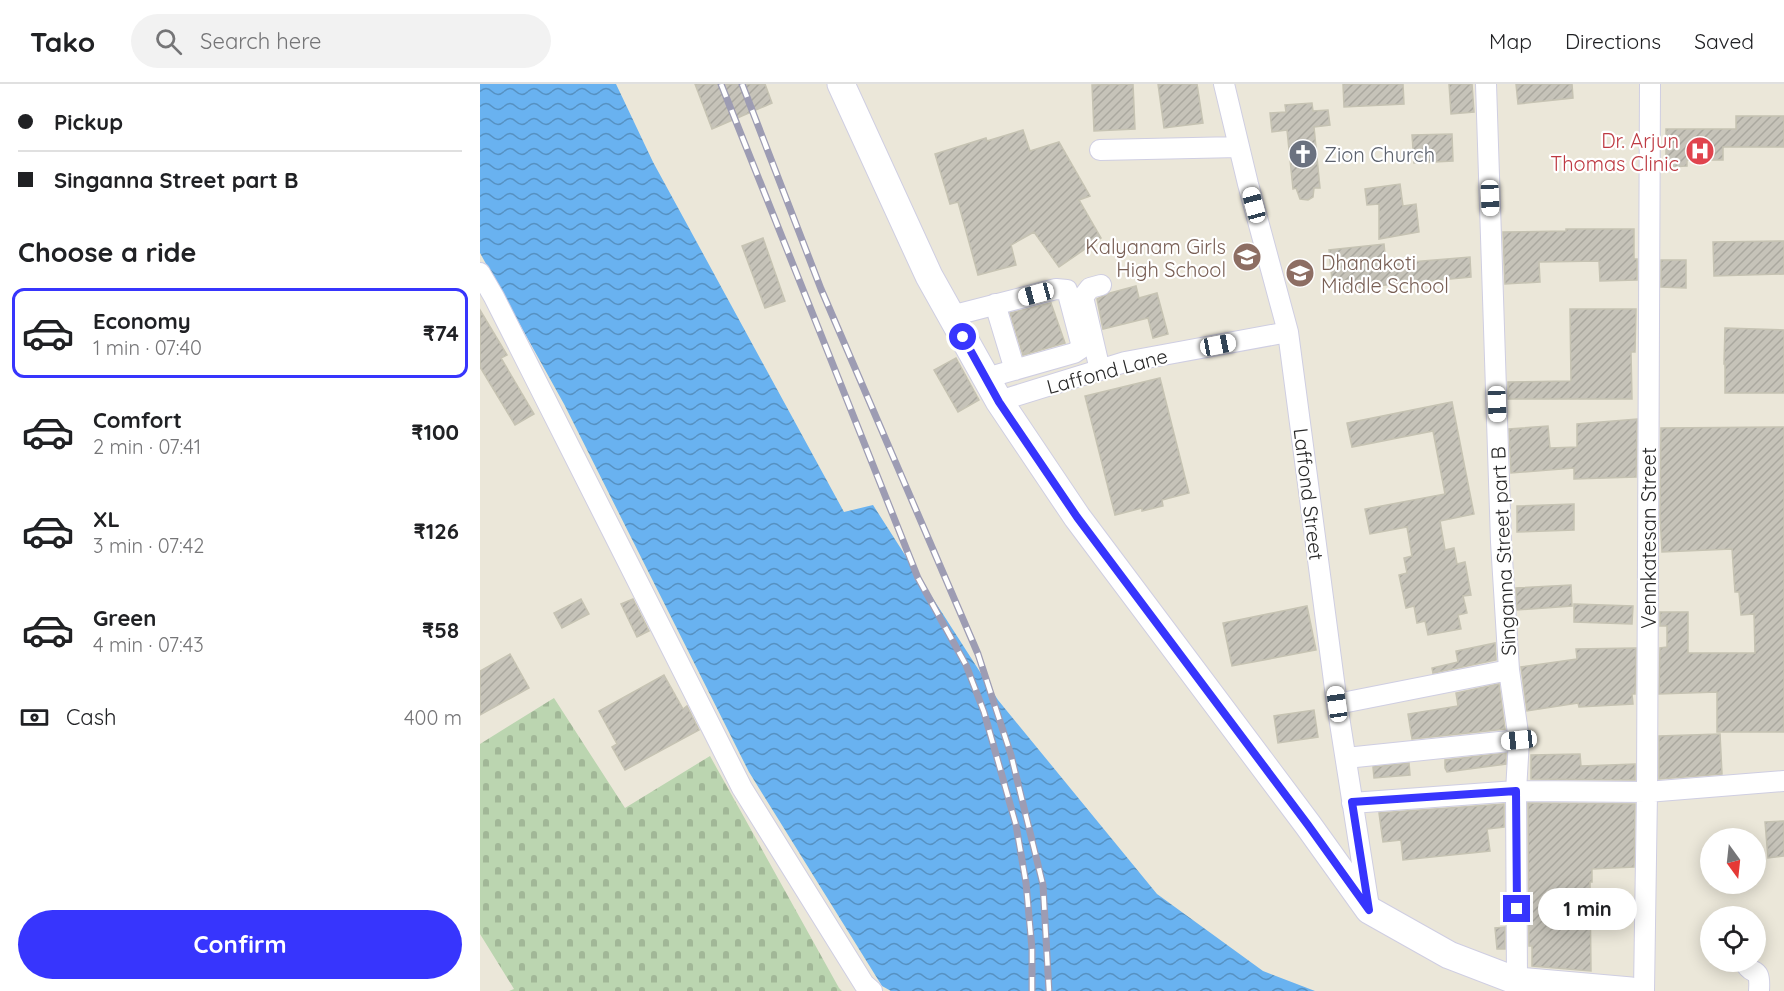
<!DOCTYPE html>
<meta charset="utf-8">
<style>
body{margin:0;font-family:Quicksand,sans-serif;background:#f2f2f2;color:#202124;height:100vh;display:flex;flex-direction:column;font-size:22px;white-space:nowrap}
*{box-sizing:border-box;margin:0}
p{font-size:20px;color:#757577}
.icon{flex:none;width:33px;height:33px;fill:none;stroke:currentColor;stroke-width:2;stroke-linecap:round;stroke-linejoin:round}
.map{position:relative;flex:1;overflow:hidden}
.side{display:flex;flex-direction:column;background:#fff;width:480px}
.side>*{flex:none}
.hud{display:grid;align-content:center;height:132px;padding:0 18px;background:#fff}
.needle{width:39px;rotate:165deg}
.buttons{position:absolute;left:1220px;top:744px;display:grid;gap:12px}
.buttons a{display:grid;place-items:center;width:66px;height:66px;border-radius:50%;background:#fff;box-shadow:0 3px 15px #0003;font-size:30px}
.end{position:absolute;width:27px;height:27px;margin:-14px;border:8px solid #3735fd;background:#fff;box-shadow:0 0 0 3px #fff}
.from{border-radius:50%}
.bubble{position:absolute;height:42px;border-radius:21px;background:#fff;box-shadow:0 3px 15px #0003;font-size:20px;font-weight:800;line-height:42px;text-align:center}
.car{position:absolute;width:18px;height:36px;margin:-18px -9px;border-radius:8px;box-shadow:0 0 4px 2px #0007;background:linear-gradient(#fff 24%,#345 0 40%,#fff 0 76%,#345 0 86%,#fff 0)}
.hud b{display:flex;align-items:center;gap:21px;height:57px;font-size:22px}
.hud b+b{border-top:2px solid #e0e0e0}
.hud i{width:15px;height:15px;background:#202124}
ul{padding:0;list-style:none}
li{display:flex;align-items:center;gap:18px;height:90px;margin:0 12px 9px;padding:0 6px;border:3px solid transparent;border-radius:12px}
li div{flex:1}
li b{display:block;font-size:22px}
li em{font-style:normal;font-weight:800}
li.current{border-color:#3735fd}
li>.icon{width:54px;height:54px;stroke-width:1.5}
h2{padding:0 18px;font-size:27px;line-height:72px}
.pay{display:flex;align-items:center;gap:15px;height:66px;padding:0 18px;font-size:22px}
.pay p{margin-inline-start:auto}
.primary-button{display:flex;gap:12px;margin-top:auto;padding:12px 18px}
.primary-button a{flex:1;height:69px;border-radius:36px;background:#3735fd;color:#fff;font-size:24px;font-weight:800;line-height:69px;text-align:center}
header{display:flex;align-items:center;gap:36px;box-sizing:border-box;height:84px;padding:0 30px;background:#fff;border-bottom:2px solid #e0e0e0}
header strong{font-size:28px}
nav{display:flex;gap:33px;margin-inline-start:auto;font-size:21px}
.search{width:420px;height:54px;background:#f2f2f2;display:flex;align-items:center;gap:15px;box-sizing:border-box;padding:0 21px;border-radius:33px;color:#757577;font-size:22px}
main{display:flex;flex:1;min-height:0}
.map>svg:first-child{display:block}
.cemetery{fill:url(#cemetery-stones)}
.water{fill:url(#water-waves)}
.building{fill:url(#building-hatch);stroke:#c6c3b3;stroke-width:1.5}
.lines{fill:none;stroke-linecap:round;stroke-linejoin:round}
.street-casing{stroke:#cfcee2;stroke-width:22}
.secondary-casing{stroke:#cfcee2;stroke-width:29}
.street{stroke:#fff;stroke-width:20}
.secondary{stroke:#fff;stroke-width:27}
.rail-casing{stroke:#9d9cb3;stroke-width:7}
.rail{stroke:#fff;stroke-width:4.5;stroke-dasharray:14;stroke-linecap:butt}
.route{stroke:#3735fd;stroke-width:8}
.labels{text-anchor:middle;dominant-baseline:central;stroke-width:4.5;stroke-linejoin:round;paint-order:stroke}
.health-label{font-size:20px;fill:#be3a42;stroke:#fff;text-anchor:end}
.worship-label{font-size:20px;fill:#5b616d;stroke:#fff;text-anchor:start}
.education-label{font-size:20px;fill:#785e54;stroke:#fff;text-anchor:end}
.street-label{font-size:20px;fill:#282828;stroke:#fff}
</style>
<header>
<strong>Tako</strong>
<div class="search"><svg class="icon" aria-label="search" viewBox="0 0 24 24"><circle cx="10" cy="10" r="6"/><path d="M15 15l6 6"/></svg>Search here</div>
<nav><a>Map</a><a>Directions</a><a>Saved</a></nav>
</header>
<main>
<section class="side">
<div class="hud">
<b><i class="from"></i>Pickup</b>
<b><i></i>Singanna Street part B</b>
</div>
<h2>Choose a ride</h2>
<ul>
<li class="current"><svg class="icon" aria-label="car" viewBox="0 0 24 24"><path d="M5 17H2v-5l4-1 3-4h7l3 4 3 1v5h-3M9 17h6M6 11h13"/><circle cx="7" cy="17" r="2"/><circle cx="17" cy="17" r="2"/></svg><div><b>Economy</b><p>1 min · 07:40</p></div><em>₹74</em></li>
<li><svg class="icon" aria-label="car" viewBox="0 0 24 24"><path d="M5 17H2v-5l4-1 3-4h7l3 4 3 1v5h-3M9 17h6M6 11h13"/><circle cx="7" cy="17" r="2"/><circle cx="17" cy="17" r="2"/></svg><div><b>Comfort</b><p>2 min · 07:41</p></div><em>₹100</em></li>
<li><svg class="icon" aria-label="car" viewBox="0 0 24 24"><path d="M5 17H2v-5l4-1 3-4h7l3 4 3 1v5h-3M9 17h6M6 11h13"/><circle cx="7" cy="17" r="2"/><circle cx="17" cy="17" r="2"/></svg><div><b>XL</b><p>3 min · 07:42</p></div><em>₹126</em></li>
<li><svg class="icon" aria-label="car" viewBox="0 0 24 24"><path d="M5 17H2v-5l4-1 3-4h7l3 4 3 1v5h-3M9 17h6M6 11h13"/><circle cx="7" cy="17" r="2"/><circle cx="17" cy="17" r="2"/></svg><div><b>Green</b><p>4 min · 07:43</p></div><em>₹58</em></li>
</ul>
<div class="pay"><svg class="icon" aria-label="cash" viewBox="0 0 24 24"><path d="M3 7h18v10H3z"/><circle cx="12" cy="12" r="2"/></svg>Cash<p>400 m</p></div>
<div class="primary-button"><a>Confirm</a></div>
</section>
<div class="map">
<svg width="1304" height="907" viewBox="0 0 1304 907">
<defs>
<pattern id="cemetery-stones" width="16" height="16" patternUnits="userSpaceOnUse" patternTransform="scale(1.5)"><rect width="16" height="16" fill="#bbd5b0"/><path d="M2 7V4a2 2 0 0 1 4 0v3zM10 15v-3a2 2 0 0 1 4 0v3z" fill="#a1b797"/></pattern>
<pattern id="water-waves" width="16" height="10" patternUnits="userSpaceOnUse" patternTransform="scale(1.5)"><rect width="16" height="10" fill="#69b2f0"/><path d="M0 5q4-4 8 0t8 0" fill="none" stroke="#5691c2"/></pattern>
<pattern id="building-hatch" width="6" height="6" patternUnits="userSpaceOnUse" patternTransform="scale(1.5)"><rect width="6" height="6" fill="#c6c3b9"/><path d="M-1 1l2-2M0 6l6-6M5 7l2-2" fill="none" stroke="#aaa89f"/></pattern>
</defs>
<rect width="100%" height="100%" fill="#ebe7d9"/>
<path class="cemetery" d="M74 614 145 724 230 672 359 904 362 907H29L34 905 0 850V660Z"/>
<path class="water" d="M0 0H136L173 78 364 428 393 421 518 616 677 810 783 887 835 907H411L402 902 269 688 84 320 0 169Z"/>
<path class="building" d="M215 0H285L292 19 232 45Z
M653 0 655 45 614 47 612 1Z
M678 0H717L723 39 684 44Z
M863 0H923L924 20 864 23Z
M969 0H992L994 28 971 30Z
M1036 0H1092L1093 14 1038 20Z
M832 19 833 27 848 26 850 41 834 43 840 104H834L833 113 828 116 820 115 816 104 813 105 807 46 792 48 790 29 806 28 805 21Z
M1256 32H1304V63H1243V76H1207V82L1186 83V45H1256Z
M543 46 550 67 579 58 610 112 599 116 621 154 579 183 554 148 531 161 536 181 498 191 478 118 470 120 455 70 506 54 507 57Z
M972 50 973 77 934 79 932 51Z
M920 100 923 122 936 120 939 148 899 155V120L887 121 885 105Z
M1086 145H1154V175H1157V196L1120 197 1119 177 1059 178 1060 198 1025 200 1023 148 1086 147Z
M283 154 305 217 285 224 262 162Z
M1304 157V190L1234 192 1233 158Z
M904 160 906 180 990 173 991 193 853 206 849 166Z
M1181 176H1206V204L1181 203Z
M656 202 659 214 677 209 688 250 673 254 668 234 623 245 617 215 630 209Z
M571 219 585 259 543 271 530 229Z
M1090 225H1156L1155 268H1151L1152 315H1028V298L1091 297Z
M0 226 27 271 21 274 54 330 35 341 0 283Z
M1245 244 1304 246V309H1245V280H1244Z
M476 274 499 316 478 328 454 286Z
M680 294 709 409 682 416 683 422 662 427V424L635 431 605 312Z
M972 318 994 430 960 437 965 466 974 464 977 480 985 478 991 511 983 512 987 529 978 531 981 545 948 551 945 537 937 539 934 522 926 524 919 491 927 489 924 474 932 472 927 443 890 450 885 425 965 410 953 347 872 363 867 339Z
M1157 335 1156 393 1094 395V384L1031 389 1029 345 1068 342 1070 364 1097 363V340Z
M1304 343V648H1237V608L1179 610 1180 564 1187 563V542H1180V528H1208V569H1275L1274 530 1261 531 1259 508H1255L1252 465 1182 468 1180 431 1181 344Z
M1094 420V446L1037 448V422Z
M1091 501 1092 522 1037 526 1036 504Z
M101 515 109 530 82 544 74 529Z
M153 515 169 547 157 553 141 520Z
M1094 520 1153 522 1152 540 1094 538Z
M827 522 836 566 752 582 743 539Z
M1015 559 1016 576 953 589 952 584 978 578 976 567Z
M1156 564 1155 610H1152L1153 620 1099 623 1098 619 1047 627 1041 583 1097 575 1096 565Z
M30 570 49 604 0 631V587Z
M184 591 203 625 207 622 219 646 145 686 132 663 137 660 119 627Z
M1019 600 1025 645 932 655 928 630 978 622 976 609Z
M834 626 838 653 798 659 794 632Z
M1240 650 1242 690 1179 695V652Z
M1026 669V680L967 688 965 684V676Z
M1100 670 1101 682 1155 680V696L1051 695V671Z
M929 679 930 691 894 694 893 683Z
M1048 719 1155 720 1154 783 1112 785V798H1110L1111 887 1052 882V862H1049Z
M1024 720V743L1007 745 1010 767 923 776 921 756 903 758 899 729Z
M1304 737V772L1288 774 1285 738Z
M1025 843V865H1017L1015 844Z"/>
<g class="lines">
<g class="street-casing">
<path id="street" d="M744 0 768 100 808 248 857 620 889 823
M1006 0 1021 458 1029 586 1039 656 1036 707 1037 897
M620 66 759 63
M0 189 14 213 262 704 384 900 392 907
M515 220 535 286
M471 232 576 205 587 206 601 259 600 265 594 269 506 294
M620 286 603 213 610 204 621 201
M519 317 645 278 808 248
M857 620 1029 586
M866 674 1039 656
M872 719 1036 707 1167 708 1304 697
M1265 878C1271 894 1281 879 1279 907
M1164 907 1167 708 1170 0"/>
</g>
<g class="secondary-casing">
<path id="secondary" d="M361 0 449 192 519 317 597 433 828 741 889 826 969 871 1037 897 1151 907"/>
</g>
<use href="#street" class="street"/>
<use href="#secondary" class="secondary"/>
<g class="rail-casing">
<path id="rail" d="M241 0 438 494 486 581 504 628 536 741 546 799 552 865V907
M262 0 341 205 498 570 531 671 563 801 569 907"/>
</g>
<use href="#rail" class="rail"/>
</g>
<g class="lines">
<path class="route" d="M483 253 519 318 597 433 828 741 889 826 872 718 1036 707 1037 825"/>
</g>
<defs>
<g id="hospital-disc" transform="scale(1.5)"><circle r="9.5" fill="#e0444e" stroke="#fff"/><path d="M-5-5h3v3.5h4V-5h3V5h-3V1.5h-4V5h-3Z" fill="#fff"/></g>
<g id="church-disc" transform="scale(1.5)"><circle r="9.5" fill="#6b7280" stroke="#fff"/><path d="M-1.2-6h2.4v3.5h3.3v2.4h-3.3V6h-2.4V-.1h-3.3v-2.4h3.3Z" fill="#fff"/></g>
<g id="school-disc" transform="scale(1.5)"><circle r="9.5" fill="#8d6e63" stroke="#fff"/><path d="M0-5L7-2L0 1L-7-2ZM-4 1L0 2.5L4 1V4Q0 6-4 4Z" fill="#fff"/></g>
</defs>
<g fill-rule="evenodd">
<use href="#hospital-disc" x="1220" y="67"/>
<use href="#church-disc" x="823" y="70"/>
<use href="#school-disc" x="767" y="173"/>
<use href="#school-disc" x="820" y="189"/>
</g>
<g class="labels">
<g class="health-label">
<text x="1199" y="56">Dr. Arjun<tspan x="1199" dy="23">Thomas Clinic</tspan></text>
</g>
<g class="worship-label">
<text x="844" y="70">Zion Church</text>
</g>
<g class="education-label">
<text x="746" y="162">Kalyanam Girls<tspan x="746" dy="23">High School</tspan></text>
<text x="841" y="178" text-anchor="start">Dhanakoti<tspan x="841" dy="23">Middle School</tspan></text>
</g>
<g class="street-label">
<text transform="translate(627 287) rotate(-15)">Laffond Lane</text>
<text transform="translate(829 410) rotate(83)">Laffond Street</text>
<text transform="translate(1168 454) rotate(-90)">Vennkatesan Street</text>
<text transform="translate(1023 467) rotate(-93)">Singanna Street part B</text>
</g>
</g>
</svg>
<div class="buttons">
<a><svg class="needle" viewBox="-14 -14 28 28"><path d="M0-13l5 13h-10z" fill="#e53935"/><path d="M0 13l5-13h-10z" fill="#757577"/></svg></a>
<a><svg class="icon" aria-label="locate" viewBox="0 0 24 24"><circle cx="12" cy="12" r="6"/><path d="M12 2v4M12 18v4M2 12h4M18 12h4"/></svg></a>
</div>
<i class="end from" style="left:483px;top:253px"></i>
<i class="end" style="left:1037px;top:825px"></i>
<div class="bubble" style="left:1058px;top:804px;width:99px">1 min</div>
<i class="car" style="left:1010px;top:114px;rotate:178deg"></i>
<i class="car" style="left:774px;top:121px;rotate:345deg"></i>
<i class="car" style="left:556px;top:210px;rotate:255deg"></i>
<i class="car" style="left:738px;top:261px;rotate:79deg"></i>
<i class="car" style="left:1017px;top:320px;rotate:178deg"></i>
<i class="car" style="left:857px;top:620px;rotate:352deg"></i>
<i class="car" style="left:1039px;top:656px;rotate:264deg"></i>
</div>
</main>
